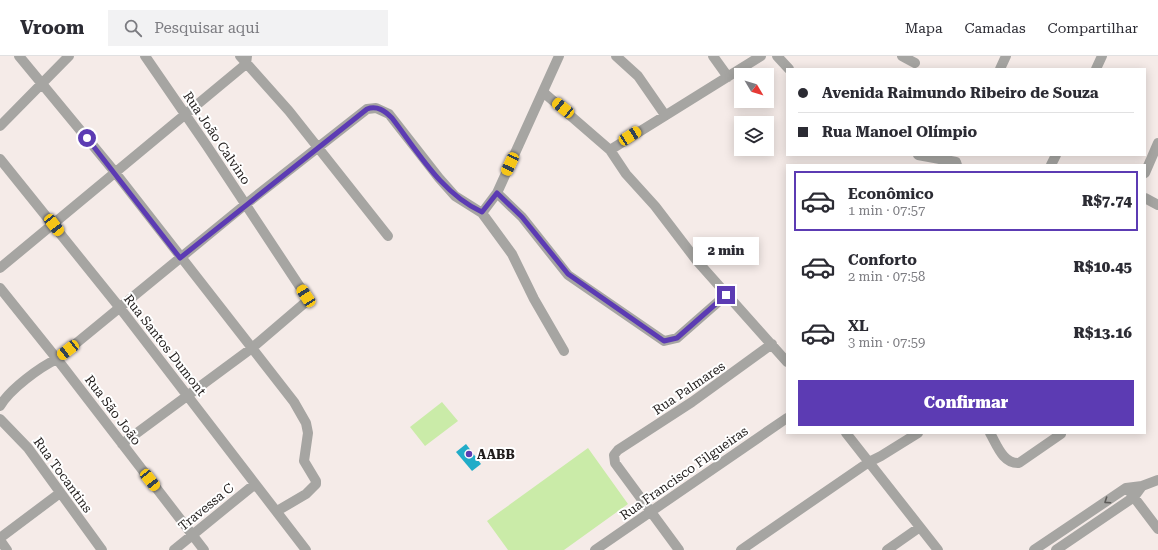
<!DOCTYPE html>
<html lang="pt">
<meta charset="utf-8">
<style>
body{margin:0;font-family:"Roboto Serif",serif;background:#f2f2f3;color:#2b2b33;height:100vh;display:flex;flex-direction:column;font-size:15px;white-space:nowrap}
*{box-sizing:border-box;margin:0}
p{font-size:13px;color:#7c7c81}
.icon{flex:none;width:22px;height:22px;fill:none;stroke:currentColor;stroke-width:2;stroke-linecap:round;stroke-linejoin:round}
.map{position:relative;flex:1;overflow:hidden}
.side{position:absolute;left:786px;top:108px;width:360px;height:270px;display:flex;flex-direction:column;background:#fff;border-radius:0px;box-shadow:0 2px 10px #0003}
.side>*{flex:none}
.banner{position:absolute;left:786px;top:12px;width:360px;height:88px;border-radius:0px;box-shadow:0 2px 10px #0003;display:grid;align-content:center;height:88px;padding:0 12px;background:#fff}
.needle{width:26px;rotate:128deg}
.tools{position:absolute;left:734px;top:12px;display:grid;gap:8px}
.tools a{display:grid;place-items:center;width:40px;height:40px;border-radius:0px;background:#fff;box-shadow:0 2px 10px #0003;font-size:20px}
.end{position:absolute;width:18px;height:18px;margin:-9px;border:5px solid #5c3bb3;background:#fff;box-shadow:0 0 0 2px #fff}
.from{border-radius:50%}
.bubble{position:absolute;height:28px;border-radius:0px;background:#fff;box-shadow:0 2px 10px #0003;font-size:13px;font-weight:800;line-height:28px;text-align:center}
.car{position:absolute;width:12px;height:24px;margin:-12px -6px;border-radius:5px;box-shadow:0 0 3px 1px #0007;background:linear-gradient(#f5c518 24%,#345 0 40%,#f5c518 0 76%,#345 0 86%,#f5c518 0)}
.banner b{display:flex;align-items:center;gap:14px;height:38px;font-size:15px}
.banner b+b{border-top:1px solid #e1e1e2}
.banner i{width:10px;height:10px;background:#2b2b33}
ul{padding:7px 0 0;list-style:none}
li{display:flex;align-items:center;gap:12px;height:60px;margin:0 8px 6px;padding:0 4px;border:2px solid transparent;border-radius:0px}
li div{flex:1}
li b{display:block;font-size:15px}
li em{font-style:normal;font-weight:800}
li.current{border-color:#5c3bb3}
li>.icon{width:36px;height:36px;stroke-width:1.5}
.primary-button{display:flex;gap:8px;margin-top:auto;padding:8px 12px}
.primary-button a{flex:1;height:46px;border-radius:0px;background:#5c3bb3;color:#fff;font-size:16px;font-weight:800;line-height:46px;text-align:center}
header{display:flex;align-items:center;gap:24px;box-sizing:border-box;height:56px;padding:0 20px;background:#fff;border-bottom:1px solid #e1e1e2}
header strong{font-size:19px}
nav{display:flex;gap:22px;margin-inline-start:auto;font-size:14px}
.search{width:280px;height:36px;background:#f2f2f3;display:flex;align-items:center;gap:10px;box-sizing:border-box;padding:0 14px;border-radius:0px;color:#7c7c81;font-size:15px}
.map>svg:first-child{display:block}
.green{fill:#caeba8}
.water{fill:#21acc8}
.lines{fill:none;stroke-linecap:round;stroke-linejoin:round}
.minor{stroke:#a6a5a2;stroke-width:10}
.oneway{stroke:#5d5b59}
.route{stroke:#5c3bb3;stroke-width:5}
.poi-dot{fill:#5c3bb3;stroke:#fff;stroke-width:1.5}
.labels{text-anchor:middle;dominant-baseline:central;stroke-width:4;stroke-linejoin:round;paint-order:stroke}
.street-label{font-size:13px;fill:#221e1d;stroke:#fff}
.poi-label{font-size:13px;font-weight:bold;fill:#221e1d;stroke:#fff;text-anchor:start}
</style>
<header>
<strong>Vroom</strong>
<div class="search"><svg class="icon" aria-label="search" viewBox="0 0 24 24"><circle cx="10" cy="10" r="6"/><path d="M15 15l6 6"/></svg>Pesquisar aqui</div>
<nav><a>Mapa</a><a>Camadas</a><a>Compartilhar</a></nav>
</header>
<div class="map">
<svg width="1158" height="494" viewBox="0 0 1158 494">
<rect width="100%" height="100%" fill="#f5ebe8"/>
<path class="green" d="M442 346 458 365 425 390 410 371Z
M588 392 628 448 564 494H508L487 465Z"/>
<path class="water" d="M466 388 481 408 472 415 456 396Z"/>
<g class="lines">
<path class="minor" d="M19 0 114 115 294 346 306 367 308 377 304 405 316 425V428L306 438 277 455
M240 0 289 55 388 180
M616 0 638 20 665 59
M713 0 728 21
M777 0 789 13
M902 0 915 7
M1000 13 1006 0
M1096 13 1102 0
M543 36 610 94 626 118 655 150 697 205 787 306
M0 70 69 0
M610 94 761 0
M918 99 956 106 957 109
M0 103 120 252 306 494
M1051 109 1056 99
M1145 117 1158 87
M497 137 522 161 568 219 664 285 677 282 726 239
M1145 142 1158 149
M482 157 512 198 534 243 564 295
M0 212 246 8 247 0
M0 232 57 303 204 494
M0 350C10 333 40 311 57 303L246 148 367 53 376 52 389 58 439 122 455 140 482 157 497 137 559 0
M0 363 28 392 102 494
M846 377 938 494
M990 377C997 389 1003 408 1019 407L1061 378
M122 388 252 292 307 245 306 240 207 90 145 0
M1130 436 1158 473
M0 482 60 437
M0 484 7 494
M174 494 255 428
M595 494 787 362
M679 494 615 407 614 399 618 394 692 346 772 288
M741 494 869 406 881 400 918 377
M887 494 920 471
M1034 494 1126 432 1142 430 1158 424
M1056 494 1134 441 1142 430"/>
</g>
<defs><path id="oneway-chevron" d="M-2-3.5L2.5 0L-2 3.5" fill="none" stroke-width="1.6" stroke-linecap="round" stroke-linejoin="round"/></defs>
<use class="oneway" href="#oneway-chevron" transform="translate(1107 445) rotate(146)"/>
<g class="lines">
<path class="route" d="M87 82 180 202 367 53C377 49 385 55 392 62 418 96 442 138 482 156L497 137 522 161 568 218 664 285 677 282 726 239"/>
</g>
<circle class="poi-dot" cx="469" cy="398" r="4"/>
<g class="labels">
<g class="street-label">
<text transform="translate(217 82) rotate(56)">Rua João Calvino</text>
<text transform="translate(165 289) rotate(52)">Rua Santos Dumont</text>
<text transform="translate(689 332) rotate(-34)">Rua Palmares</text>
<text transform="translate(113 354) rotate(53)">Rua São João</text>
<text transform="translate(684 417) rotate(-35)">Rua Francisco Filgueiras</text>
<text transform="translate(63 419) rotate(54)">Rua Tocantins</text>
<text transform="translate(206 451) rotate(-39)">Travessa C</text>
</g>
<g class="poi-label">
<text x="477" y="398">AABB</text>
</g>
</g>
</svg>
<div class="tools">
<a><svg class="needle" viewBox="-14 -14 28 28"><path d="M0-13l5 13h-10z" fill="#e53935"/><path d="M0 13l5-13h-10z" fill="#7c7c81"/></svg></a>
<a><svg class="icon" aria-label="layers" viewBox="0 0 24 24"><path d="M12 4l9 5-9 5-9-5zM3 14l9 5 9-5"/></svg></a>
</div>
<i class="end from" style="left:87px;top:82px"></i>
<i class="end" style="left:726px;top:239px"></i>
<div class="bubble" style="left:693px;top:181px;width:66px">2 min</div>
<i class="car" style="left:563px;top:52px;rotate:309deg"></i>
<i class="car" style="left:630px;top:80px;rotate:57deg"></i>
<i class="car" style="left:510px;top:108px;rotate:205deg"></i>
<i class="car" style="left:54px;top:169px;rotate:142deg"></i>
<i class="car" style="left:306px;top:240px;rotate:327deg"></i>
<i class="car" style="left:68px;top:294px;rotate:232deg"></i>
<i class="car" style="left:150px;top:424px;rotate:142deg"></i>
<div class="banner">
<b><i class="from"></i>Avenida Raimundo Ribeiro de Souza</b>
<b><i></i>Rua Manoel Olímpio</b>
</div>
<section class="side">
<ul>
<li class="current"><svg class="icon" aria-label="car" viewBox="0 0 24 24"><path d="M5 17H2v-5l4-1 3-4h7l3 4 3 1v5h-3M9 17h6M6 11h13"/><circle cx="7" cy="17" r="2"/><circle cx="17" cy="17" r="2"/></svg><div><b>Econômico</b><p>1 min · 07:57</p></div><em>R$7.74</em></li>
<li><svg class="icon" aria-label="car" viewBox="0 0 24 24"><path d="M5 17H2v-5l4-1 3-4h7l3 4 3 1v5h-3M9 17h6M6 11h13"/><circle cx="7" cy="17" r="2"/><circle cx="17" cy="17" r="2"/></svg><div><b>Conforto</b><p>2 min · 07:58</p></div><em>R$10.45</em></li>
<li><svg class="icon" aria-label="car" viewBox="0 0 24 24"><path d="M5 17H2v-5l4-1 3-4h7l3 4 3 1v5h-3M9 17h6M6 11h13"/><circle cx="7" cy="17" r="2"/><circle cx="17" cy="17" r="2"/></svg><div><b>XL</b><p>3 min · 07:59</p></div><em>R$13.16</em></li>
</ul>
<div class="primary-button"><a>Confirmar</a></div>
</section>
</div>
